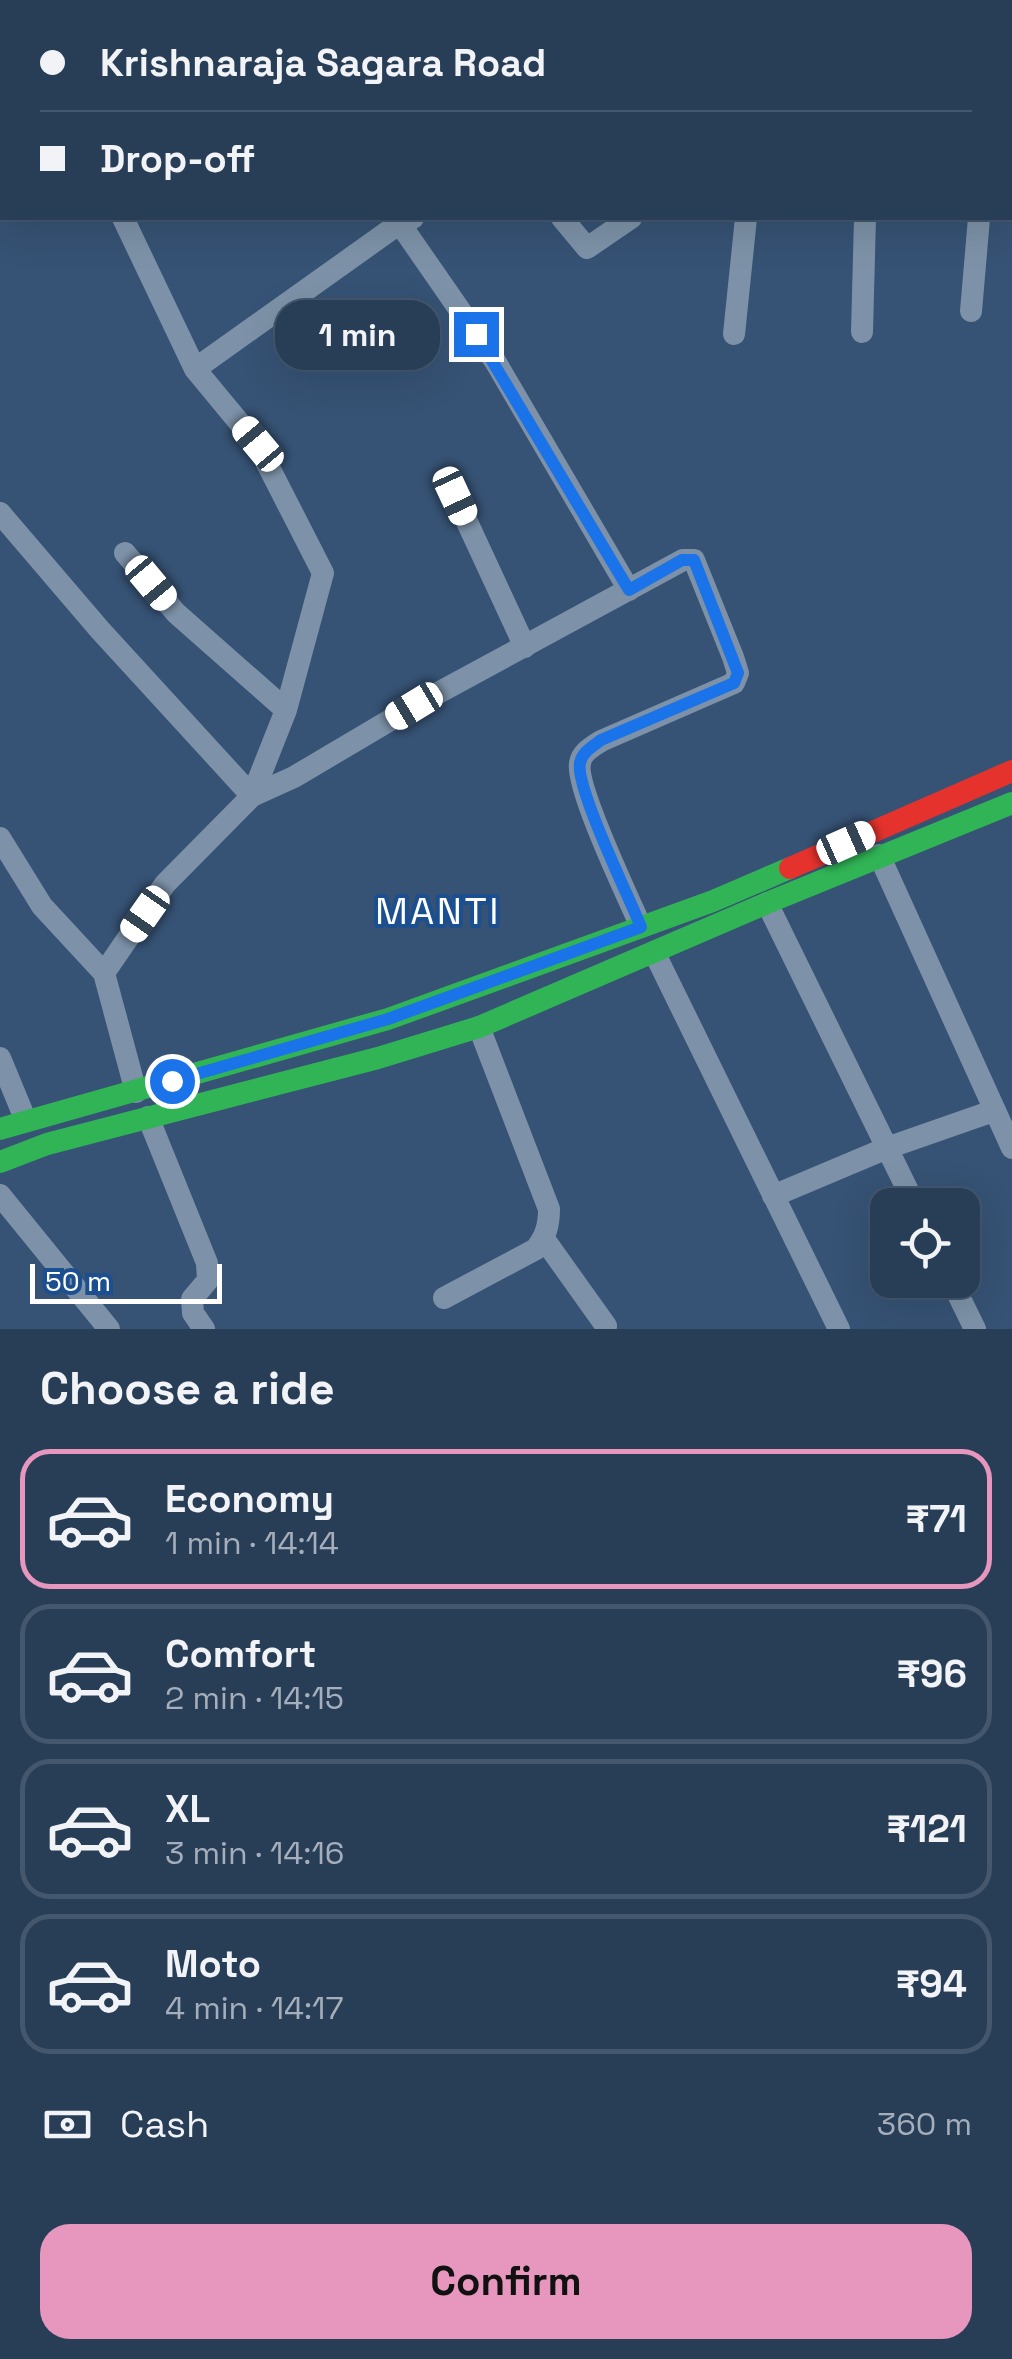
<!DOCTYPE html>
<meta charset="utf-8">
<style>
body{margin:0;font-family:"Space Grotesk",sans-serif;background:#30455d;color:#f1f3f6;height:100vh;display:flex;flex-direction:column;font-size:38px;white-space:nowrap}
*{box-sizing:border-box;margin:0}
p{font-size:32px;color:#a5aeba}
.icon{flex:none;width:55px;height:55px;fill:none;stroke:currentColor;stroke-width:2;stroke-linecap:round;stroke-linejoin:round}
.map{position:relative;height:1329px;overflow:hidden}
.drawer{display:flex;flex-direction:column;background:#283e57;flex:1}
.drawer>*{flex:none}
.guide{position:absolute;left:0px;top:0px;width:1012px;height:220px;box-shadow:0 10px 40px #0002,0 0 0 2px #44576d;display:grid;align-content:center;height:220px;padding:0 40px;background:#283e57}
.tools{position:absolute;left:870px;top:1188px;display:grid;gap:20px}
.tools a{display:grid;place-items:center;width:110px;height:110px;border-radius:20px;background:#283e57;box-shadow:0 10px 40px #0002,0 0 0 2px #44576d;font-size:50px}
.scale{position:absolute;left:30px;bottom:25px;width:192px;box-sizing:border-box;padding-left:10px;border:5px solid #fff;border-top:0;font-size:28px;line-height:35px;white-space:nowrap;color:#fff;-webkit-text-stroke:8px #1b4f8f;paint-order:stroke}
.end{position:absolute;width:45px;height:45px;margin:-22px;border:12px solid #1a73e8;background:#fff;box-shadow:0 0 0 5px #fff}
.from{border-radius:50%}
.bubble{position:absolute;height:70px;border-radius:30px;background:#283e57;box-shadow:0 10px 40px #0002,0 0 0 2px #44576d;font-size:32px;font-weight:600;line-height:70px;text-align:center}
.car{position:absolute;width:30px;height:60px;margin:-30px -15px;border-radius:12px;box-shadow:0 0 8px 2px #0007;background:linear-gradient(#fff 24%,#345 0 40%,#fff 0 76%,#345 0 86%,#fff 0)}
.guide b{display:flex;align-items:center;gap:35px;height:95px;font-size:38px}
.guide b+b{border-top:2px solid #44576d}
.guide i{width:25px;height:25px;background:#f1f3f6}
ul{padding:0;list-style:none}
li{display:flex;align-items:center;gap:30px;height:140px;margin:0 20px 15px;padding:0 20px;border:5px solid #44576d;border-radius:30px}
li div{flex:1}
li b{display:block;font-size:38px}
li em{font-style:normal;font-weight:600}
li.on{border-color:#e797bd}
li>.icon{width:90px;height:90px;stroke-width:1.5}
h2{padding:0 40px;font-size:45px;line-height:120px}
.pay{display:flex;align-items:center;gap:25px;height:110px;padding:0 40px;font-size:38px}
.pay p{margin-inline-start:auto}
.cta{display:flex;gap:20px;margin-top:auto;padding:20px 40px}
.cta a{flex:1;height:115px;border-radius:30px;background:#e797bd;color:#111;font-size:40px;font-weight:600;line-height:115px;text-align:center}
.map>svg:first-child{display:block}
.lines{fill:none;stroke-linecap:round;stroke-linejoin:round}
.street{stroke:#7d92a8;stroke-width:22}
.fast{stroke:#30b455;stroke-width:22}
.jam{stroke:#e5322d;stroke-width:22}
.route{stroke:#1a73e8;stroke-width:12}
.labels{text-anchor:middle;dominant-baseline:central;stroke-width:8;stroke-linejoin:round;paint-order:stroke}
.quarter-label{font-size:38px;letter-spacing:2.5px;fill:#fff;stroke:#1b4f8f}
</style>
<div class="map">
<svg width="1012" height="1329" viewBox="0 0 1012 1329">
<rect width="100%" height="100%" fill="#365274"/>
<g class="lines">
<path class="street" d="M268 0V2
M596 0 599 2
M995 2 1000 0
M1010 174 1012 175
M396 218 495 361 629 590
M562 218 587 248 631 218
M971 311 979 218
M862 332 865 218
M734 334 746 218
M195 369 400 223 413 218
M455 496 525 647
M0 513 100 630 252 796 294 777 414 706 683 560H694L733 657 738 673 734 683 601 741C592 747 582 752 580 763 575 787 629 899 641 927
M125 553 176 613 286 710
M0 838 42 906 104 973 136 1092
M879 855 1012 1148
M767 903 915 1205
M654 952 839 1329
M104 973 165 884 252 796 286 710 323 573 257 444 195 369 123 218
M0 1058 26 1121
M148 1117 207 1263 208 1280 192 1299 193 1313 204 1329
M0 1195 109 1329
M773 1196 887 1148 993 1111
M544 1239 606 1326
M951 1280 975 1329
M444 1298 536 1249C546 1236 549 1225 549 1209L479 1027"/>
<path class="fast" d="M0 1129 388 1019 713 901 790 868
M0 1162 47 1144 378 1058 479 1027 767 903 1012 803"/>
<path class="jam" d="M790 868 1012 771"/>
</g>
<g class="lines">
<path class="route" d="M172 1081 388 1019 641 927C630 899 575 787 580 763 582 752 592 747 601 740L734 683 738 673 694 560H682L629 590 476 334"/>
</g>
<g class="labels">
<g class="quarter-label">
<text x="438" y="911">MANTI</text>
</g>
</g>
</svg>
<div class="tools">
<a><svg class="icon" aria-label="locate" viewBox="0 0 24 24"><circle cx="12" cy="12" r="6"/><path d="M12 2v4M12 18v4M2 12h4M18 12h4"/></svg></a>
</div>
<div class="scale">50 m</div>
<i class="end from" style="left:172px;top:1081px"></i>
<i class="end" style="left:476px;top:334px"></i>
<div class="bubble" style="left:275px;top:300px;width:165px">1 min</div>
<i class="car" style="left:258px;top:444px;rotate:320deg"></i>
<i class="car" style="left:455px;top:496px;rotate:155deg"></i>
<i class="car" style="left:151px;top:583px;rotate:140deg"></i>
<i class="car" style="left:414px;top:706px;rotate:239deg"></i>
<i class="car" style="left:846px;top:843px;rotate:66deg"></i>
<i class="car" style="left:145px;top:914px;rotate:215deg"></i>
<div class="guide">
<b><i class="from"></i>Krishnaraja Sagara Road</b>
<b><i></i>Drop-off</b>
</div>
</div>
<section class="drawer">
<h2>Choose a ride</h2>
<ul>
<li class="on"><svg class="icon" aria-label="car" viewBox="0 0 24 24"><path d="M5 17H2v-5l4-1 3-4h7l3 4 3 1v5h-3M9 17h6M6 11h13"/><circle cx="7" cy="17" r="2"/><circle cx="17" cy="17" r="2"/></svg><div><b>Economy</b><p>1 min · 14:14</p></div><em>₹71</em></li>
<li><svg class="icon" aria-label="car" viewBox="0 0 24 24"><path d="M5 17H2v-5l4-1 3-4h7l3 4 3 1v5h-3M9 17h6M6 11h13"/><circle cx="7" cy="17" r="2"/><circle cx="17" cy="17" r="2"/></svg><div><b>Comfort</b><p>2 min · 14:15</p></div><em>₹96</em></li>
<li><svg class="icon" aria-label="car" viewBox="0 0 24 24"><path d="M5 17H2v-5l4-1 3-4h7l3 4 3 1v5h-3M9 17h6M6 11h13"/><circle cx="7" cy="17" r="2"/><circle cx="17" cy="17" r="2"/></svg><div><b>XL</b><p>3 min · 14:16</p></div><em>₹121</em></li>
<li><svg class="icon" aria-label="car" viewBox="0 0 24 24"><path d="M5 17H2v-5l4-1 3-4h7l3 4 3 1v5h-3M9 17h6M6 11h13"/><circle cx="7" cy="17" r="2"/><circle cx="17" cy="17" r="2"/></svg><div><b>Moto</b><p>4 min · 14:17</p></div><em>₹94</em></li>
</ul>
<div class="pay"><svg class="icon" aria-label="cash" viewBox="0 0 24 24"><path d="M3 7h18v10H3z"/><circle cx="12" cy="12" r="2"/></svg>Cash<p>360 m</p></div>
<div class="cta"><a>Confirm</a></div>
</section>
